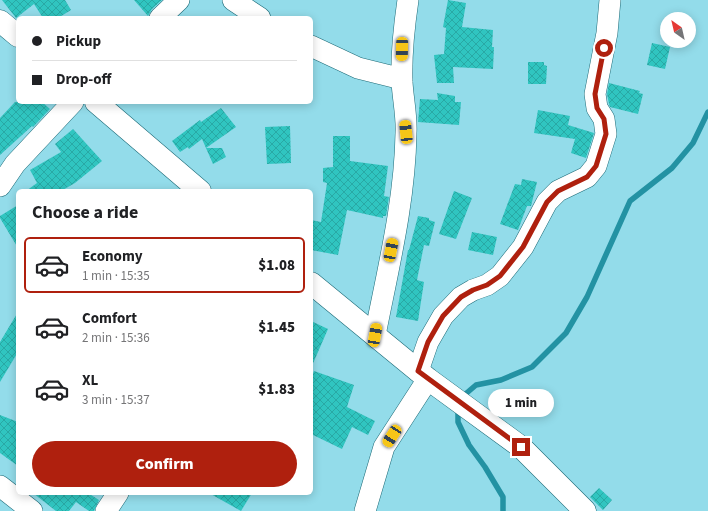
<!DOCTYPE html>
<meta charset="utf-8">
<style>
body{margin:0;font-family:"Source Sans 3",sans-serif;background:#f6f6f6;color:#202124;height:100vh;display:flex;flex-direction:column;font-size:15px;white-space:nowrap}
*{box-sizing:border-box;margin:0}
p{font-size:13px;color:#757577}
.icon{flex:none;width:22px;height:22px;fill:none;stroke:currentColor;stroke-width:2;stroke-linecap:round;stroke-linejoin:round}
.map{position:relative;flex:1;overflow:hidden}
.drawer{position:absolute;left:16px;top:189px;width:297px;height:306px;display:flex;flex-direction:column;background:#fff;border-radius:6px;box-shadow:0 2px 10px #0003}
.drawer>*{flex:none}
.top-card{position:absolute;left:16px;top:16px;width:297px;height:88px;border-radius:6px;box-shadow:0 2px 10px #0003;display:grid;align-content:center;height:88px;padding:0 16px;background:#fff}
.needle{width:26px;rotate:326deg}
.buttons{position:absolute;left:660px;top:12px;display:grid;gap:8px}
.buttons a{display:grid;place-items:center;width:36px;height:36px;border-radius:50%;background:#fff;box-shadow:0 2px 10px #0003;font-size:20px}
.end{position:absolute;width:18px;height:18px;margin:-9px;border:5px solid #af200e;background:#fff;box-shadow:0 0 0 2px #fff}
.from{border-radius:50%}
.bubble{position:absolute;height:28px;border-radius:14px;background:#fff;box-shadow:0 2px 10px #0003;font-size:13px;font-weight:800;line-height:28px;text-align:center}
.car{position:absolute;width:12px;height:24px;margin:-12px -6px;border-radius:5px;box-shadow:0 0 3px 1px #0007;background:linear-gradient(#f5c518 24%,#345 0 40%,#f5c518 0 76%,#345 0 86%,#f5c518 0)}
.top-card b{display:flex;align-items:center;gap:14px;height:38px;font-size:15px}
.top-card b+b{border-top:1px solid #e0e0e0}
.top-card i{width:10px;height:10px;background:#202124}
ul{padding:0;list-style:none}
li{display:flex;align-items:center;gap:12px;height:56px;margin:0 8px 6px;padding:0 8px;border:2px solid transparent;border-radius:6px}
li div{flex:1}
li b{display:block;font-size:15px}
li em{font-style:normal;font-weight:800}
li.selected{border-color:#af200e}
li>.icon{width:36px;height:36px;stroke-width:1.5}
h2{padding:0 16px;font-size:18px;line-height:48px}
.action{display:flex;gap:8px;margin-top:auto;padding:8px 16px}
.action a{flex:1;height:46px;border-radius:24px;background:#af200e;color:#fff;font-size:16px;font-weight:800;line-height:46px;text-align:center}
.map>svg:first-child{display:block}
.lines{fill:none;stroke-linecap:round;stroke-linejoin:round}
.stream{stroke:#2392a3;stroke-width:5.5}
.building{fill:url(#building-cross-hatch)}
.minor-casing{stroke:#1c6a77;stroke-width:22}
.tertiary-casing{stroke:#1c6a77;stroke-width:23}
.minor{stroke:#fff;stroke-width:21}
.tertiary{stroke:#fff;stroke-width:22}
.route{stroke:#af200e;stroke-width:5}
</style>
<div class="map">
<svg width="708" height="511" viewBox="0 0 708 511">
<defs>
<pattern id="building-cross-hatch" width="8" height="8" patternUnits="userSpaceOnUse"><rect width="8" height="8" fill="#30c5c0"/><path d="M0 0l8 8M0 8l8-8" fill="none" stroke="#29a9a5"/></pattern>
</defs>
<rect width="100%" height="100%" fill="#93dcea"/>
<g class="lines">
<path class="stream" d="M462 397 476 385 501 380 532 367 566 333 587 297 630 201 672 168 693 143 708 112
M458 408V422L469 445 485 467 503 497V511"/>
</g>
<path class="building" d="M2 0H65L71 10 58 18H43L34 4 16 18Z
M134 0H162L152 9 148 16Z
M448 0 466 3 462 27 493 30 492 47H494L493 69 453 67 454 83H437L434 55 444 54 446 28 443 27Z
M652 43 670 47 665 69 647 65Z
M528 62H544V65L547 66 546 84H528Z
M609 83 640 91 639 93 643 94 638 114 610 107 609 104 607 94Z
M437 93 455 96V102H461L459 125 418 122 420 99 438 100Z
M15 102H42L50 109 33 127 32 126 0 155V118Z
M221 108 236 127 206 148H222L226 157 213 164 202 139 189 149 188 147 180 152 172 141 200 120 201 122Z
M538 110 570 116 568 125 594 133 586 158 571 153 575 139 534 133Z
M290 126 291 163 267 164 265 127Z
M73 129 102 161 75 183 61 191H26L37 183 30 170 61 152 55 144Z
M333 136H350V161L388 166 384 196 389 197 386 216H383V218L347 210 338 255 311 250V220L321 222 327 183 323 182V168L333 167Z
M522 179 537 182 531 206H527L518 230 500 224 515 184 521 185Z
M454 191 472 198 456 239 439 234Z
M18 205V248L0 218V216Z
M418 216 429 218V220L435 222 429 246 424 245 417 280 424 282 418 321 396 317 408 250H409Z
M472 232 497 237 493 255 468 250Z
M18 312V352L0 382V342Z
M311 321 328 329 311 368Z
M314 371 354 385 347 407 375 421 368 435 352 427 342 449 311 434V379Z
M0 415 18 422V466L0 453Z
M599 488 612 500 603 510 590 497Z
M33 493H88L99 500 94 511H89L76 502 69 511H56Z
M209 493H252L241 511Z"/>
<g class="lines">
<g class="minor-casing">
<path id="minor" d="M233 0 260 18
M160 18 179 0
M311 46 358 68 402 79
M0 186 15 164 73 102
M375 335C388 269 405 201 406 133 407 117 403 99 402 82 401 54 404 27 408 0
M418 371 428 342 443 316 461 297 473 290 487 285 500 276 523 247 547 202 558 191 587 177 596 166 606 134 604 119 597 108 595 94 607 33 610 0
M0 486 32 511
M106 511 118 493
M365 511 384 447 428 379"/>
</g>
<g class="tertiary-casing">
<path id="tertiary" d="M0 21 18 36
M96 102 200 191
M311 283 428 379 521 447 585 511"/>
</g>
<use href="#minor" class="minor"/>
<use href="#tertiary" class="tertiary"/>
</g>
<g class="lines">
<path class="route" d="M521 447 418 371 428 342 443 316 461 297 473 290 487 285 500 276 523 247 547 202 558 191 587 177 596 166 606 134 604 119 597 108 595 94 604 48"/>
</g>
</svg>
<div class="buttons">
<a><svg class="needle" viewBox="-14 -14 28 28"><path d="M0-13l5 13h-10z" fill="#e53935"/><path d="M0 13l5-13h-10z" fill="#757577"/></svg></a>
</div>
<i class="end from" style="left:604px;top:48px"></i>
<i class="end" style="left:521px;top:447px"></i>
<div class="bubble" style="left:488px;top:389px;width:66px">1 min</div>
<i class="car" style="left:402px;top:49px;rotate:181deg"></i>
<i class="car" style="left:406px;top:132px;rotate:354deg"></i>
<i class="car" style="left:391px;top:250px;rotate:11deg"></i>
<i class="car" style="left:375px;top:335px;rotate:10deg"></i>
<i class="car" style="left:392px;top:436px;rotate:213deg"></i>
<div class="top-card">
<b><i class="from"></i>Pickup</b>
<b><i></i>Drop-off</b>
</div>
<section class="drawer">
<h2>Choose a ride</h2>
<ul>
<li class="selected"><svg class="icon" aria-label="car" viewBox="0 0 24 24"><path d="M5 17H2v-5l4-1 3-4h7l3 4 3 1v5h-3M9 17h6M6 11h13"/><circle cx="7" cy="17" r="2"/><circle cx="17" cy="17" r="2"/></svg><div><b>Economy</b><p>1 min · 15:35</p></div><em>$1.08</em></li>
<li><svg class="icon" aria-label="car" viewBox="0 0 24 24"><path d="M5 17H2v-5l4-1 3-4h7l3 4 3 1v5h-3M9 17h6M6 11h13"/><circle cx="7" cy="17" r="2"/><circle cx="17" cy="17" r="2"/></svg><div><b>Comfort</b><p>2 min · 15:36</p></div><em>$1.45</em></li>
<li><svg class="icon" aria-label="car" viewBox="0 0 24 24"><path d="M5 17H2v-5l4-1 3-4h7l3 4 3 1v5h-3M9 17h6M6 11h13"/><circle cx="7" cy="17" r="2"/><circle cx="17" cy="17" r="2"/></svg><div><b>XL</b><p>3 min · 15:37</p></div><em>$1.83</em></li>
</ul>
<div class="action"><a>Confirm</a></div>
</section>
</div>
